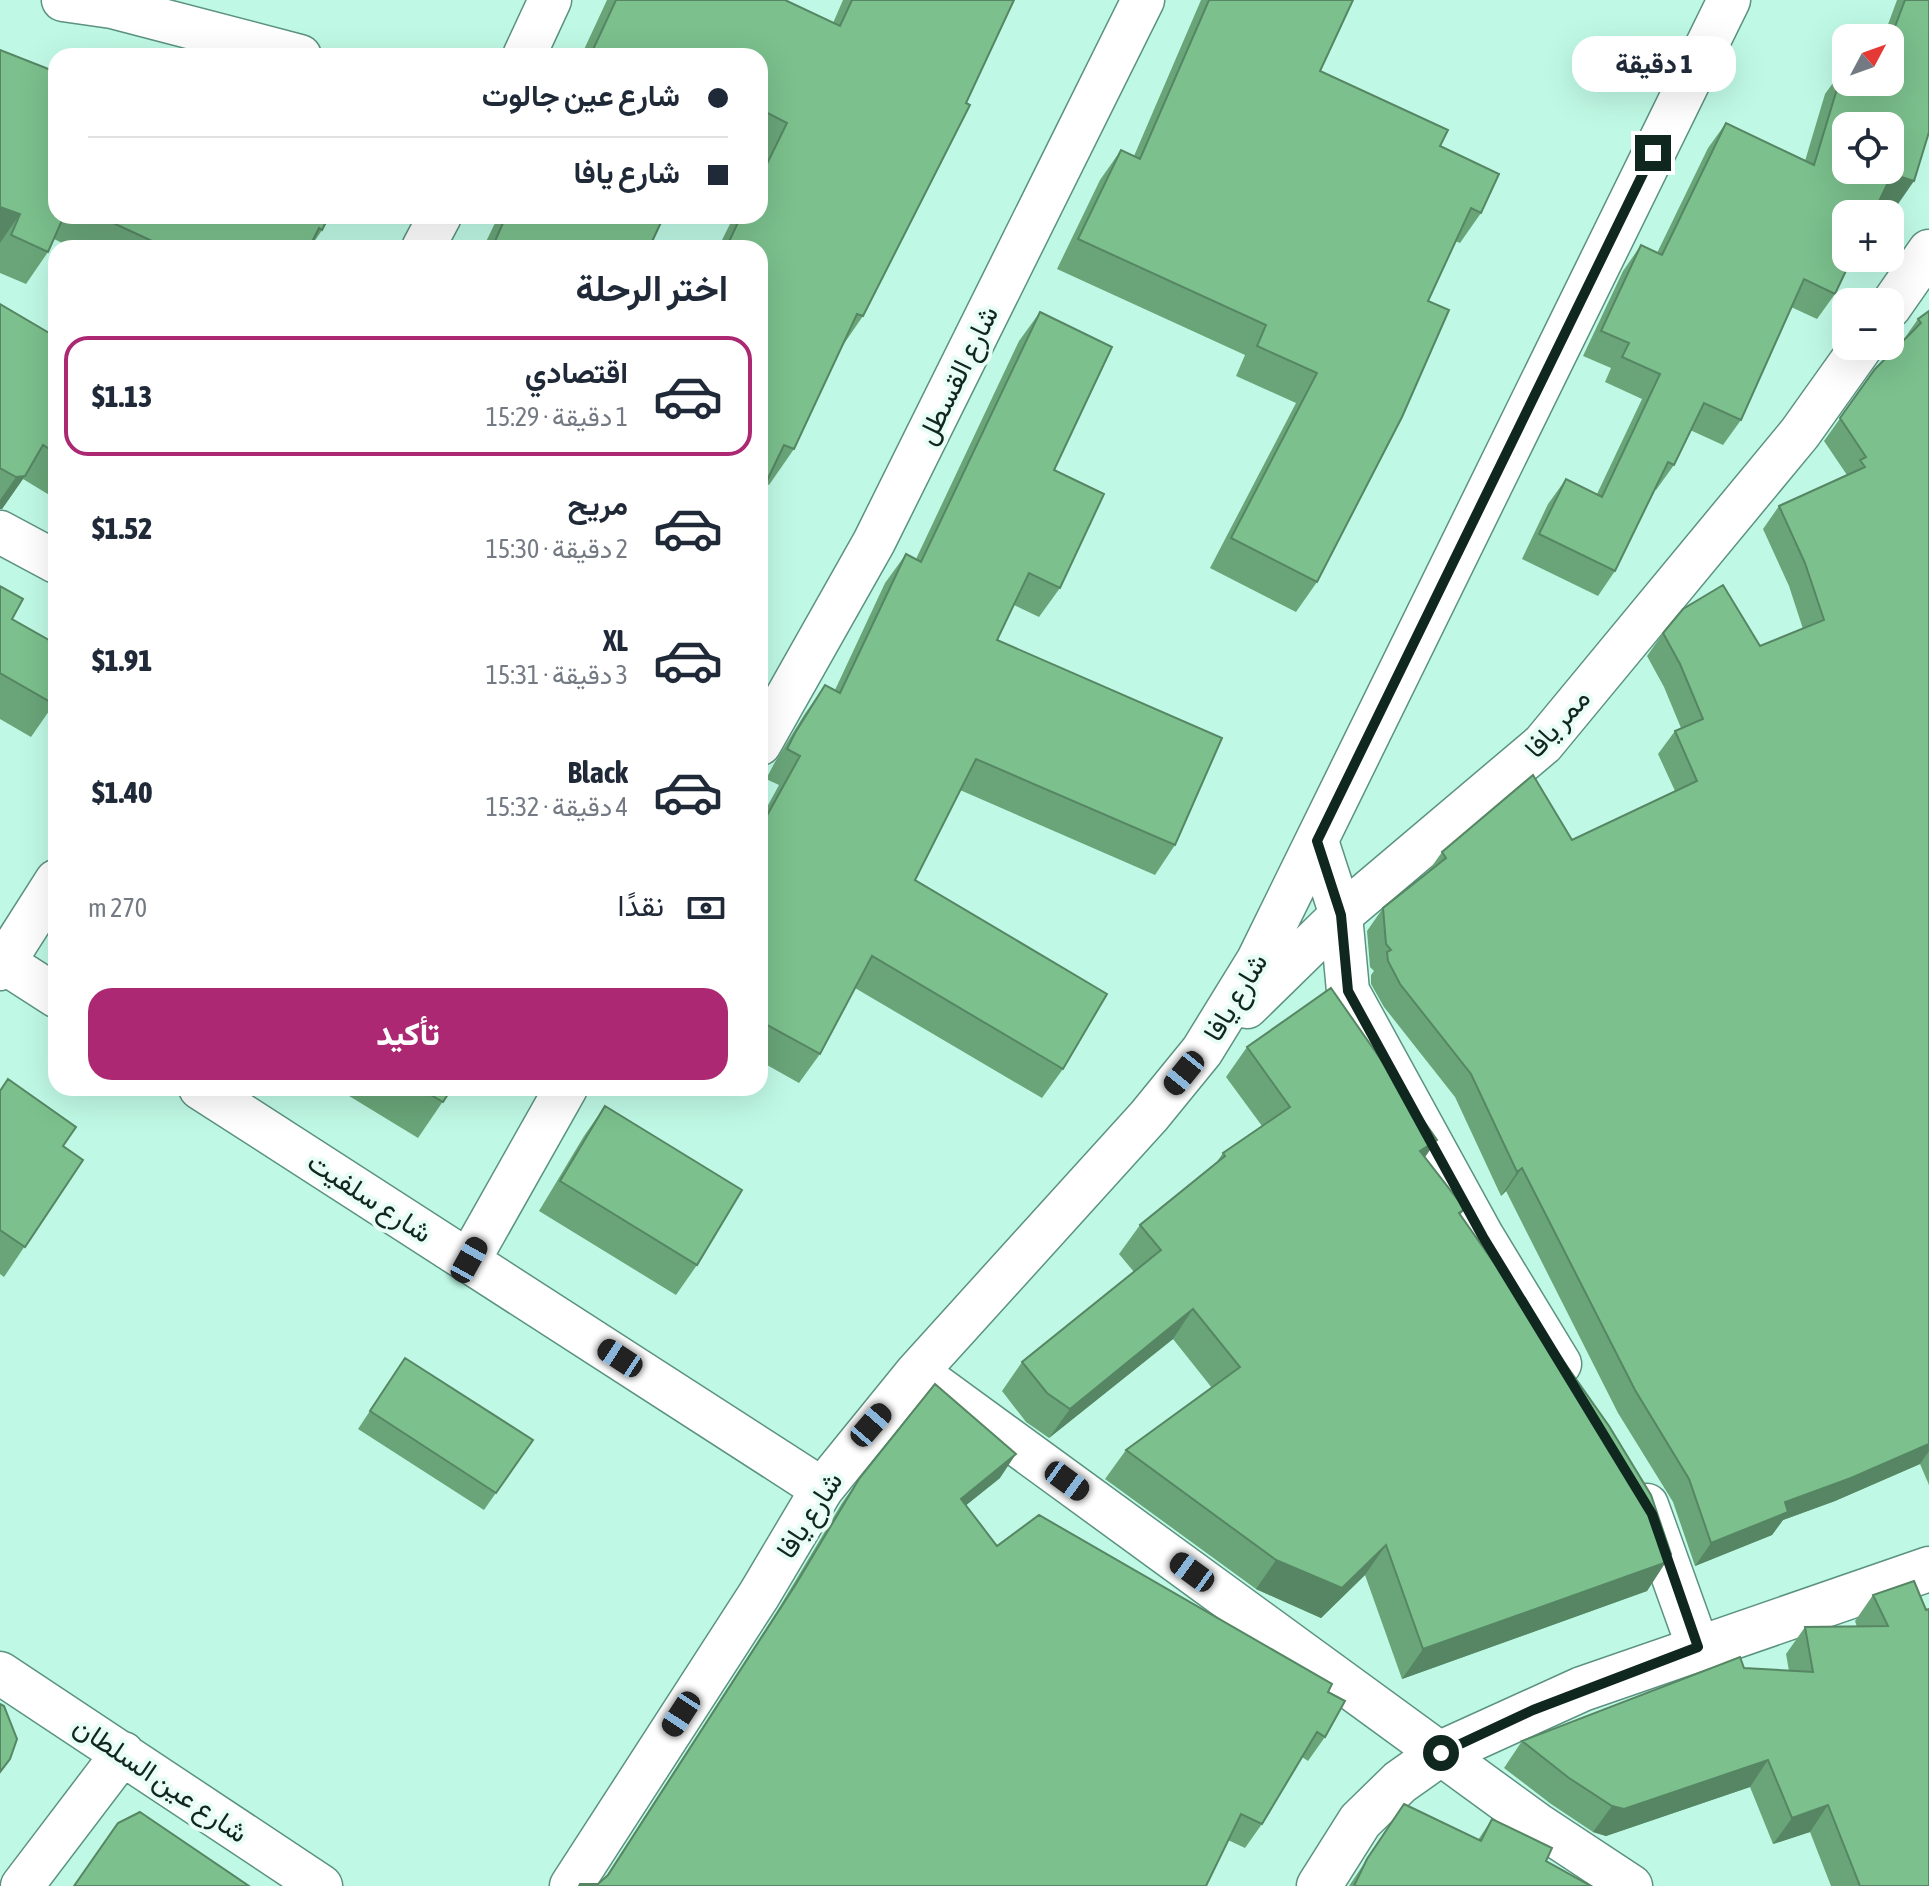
<!DOCTYPE html>
<html lang="ar">
<meta charset="utf-8">
<style>
body{margin:0;font-family:"Asap Condensed",Vazirmatn,sans-serif;background:#f2f2f3;color:#1f2937;direction:rtl;height:100vh;display:flex;flex-direction:column;font-size:30px;white-space:nowrap}
*{box-sizing:border-box;margin:0}
p{font-size:26px;color:#747a83}
.icon{flex:none;width:44px;height:44px;fill:none;stroke:currentColor;stroke-width:2;stroke-linecap:round;stroke-linejoin:round}
.map{position:relative;flex:1;overflow:hidden;direction:ltr}
.drawer{position:absolute;left:48px;top:240px;width:720px;height:856px;display:flex;flex-direction:column;background:#fff;border-radius:24px;box-shadow:0 8px 32px #0002;direction:rtl}
.drawer>*{flex:none}
.hud{position:absolute;left:48px;top:48px;width:720px;height:176px;border-radius:24px;box-shadow:0 8px 32px #0002;direction:rtl;display:grid;align-content:center;height:176px;padding:0 40px;background:#fff}
.needle{width:52px;rotate:49deg}
.fabs{position:absolute;left:1832px;top:24px;display:grid;gap:16px}
.fabs a{display:grid;place-items:center;width:72px;height:72px;border-radius:16px;background:#fff;box-shadow:0 8px 32px #0002;font-size:40px}
.end{position:absolute;width:36px;height:36px;margin:-18px;border:10px solid #102720;background:#fff;box-shadow:0 0 0 4px #fff}
.from{border-radius:50%}
.bubble{position:absolute;height:56px;border-radius:24px;background:#fff;box-shadow:0 8px 32px #0002;font-size:26px;font-weight:800;line-height:56px;text-align:center;direction:rtl}
.car{position:absolute;width:24px;height:48px;margin:-24px -12px;border-radius:10px;box-shadow:0 0 6px 2px #0007;background:linear-gradient(#222 24%,#8ab4d8 0 40%,#222 0 76%,#8ab4d8 0 86%,#222 0)}
.hud b{display:flex;align-items:center;gap:28px;height:76px;font-size:30px}
.hud b+b{border-top:2px solid #e0e1e3}
.hud i{width:20px;height:20px;background:#1f2937}
ul{padding:0;list-style:none}
li{display:flex;align-items:center;gap:24px;height:120px;margin:0 16px 12px;padding:0 24px;border:4px solid transparent;border-radius:24px}
li div{flex:1}
li b{display:block;font-size:30px}
li em{font-style:normal;font-weight:800}
li.current{border-color:#ac2872}
li>.icon{width:72px;height:72px;stroke-width:1.5}
h2{padding:0 40px;font-size:36px;line-height:96px}
.pay{display:flex;align-items:center;gap:20px;height:88px;padding:0 40px;font-size:30px}
.pay p{margin-inline-start:auto}
.primary-button{display:flex;gap:16px;margin-top:auto;padding:16px 40px}
.primary-button a{flex:1;height:92px;border-radius:24px;background:#ac2872;color:#fff;font-size:32px;font-weight:800;line-height:92px;text-align:center}
.map>svg:first-child{display:block}
.lines{fill:none;stroke-linecap:round;stroke-linejoin:round}
.minor-casing{stroke:#5b9280;stroke-width:45}
.tertiary-casing{stroke:#5b9280;stroke-width:47}
.minor{stroke:#fff;stroke-width:42}
.tertiary{stroke:#fff;stroke-width:44}
.wall{fill:#6aa579}
.shaded-wall{fill:#568663}
.building{fill:#7bc08d;stroke:#568663;stroke-width:2;fill-rule:evenodd}
.route{stroke:#102720;stroke-width:10}
.labels{text-anchor:middle;dominant-baseline:central;stroke-width:8;stroke-linejoin:round;paint-order:stroke}
.street-label{font-size:28px;fill:#102720;stroke:#e7fdf5}
</style>
<div class="map">
<svg width="1929" height="1886" viewBox="0 0 1929 1886">
<rect width="100%" height="100%" fill="#bff9e5"/>
<g class="lines">
<g class="minor-casing">
<path id="minor" d="M63 0 112 7 300 56
M524 56 550 0
M423 248 440 216
M1890 307 1929 251
M0 532 56 562
M760 744 874 542 1143 0
M1317 841 1341 915 1348 991 1483 1237 1560 1364
M0 960 56 996
M0 969 56 881
M1247 1007 1341 915 1543 744 1800 433 1862 346
M200 1088 822 1489
M469 1260 566 1088
M917 1372 1537 1824 1631 1886
M1647 1505 1698 1647
M0 1673 321 1886
M22 1886 123 1753
M571 1886 759 1595 822 1489 917 1372 1149 1116 1202 1051 1258 960 1729 0"/>
</g>
<g class="tertiary-casing">
<path id="tertiary" d="M1319 1886 1360 1821 1400 1782 1441 1753 1582 1689 1929 1569"/>
</g>
<use href="#minor" class="minor"/>
<use href="#tertiary" class="tertiary"/>
</g>
<path class="wall" d="M607 0H785L833 23 843 0H1014L863 316 841 348 794 449 769 485 765 483 760 248H718L734 216H760V163L762 159 760 158V56H581Z
M1201 0H1353L1320 71 1440 146 1481 213 1460 243 1455 241 1428 301 1317 582 1296 612 1210 568 1296 403 1236 376 1245 355 1057 269 1100 180 1121 150 1134 156Z
M1897 0H1929L1896 207 1879 201 1835 294 1817 319 1791 307 1741 420 1723 445 1690 430 1674 465 1656 490H1655L1615 571 1598 596 1522 559 1548 504 1566 479 1597 494 1642 399 1605 382 1611 368 1583 356 1623 271 1641 245 1657 253 1708 148 1726 123 1805 161 1825 94 1843 69 1846 82H1890V38H1883Z
M0 50 56 216H329L322 230 310 248H73L54 239 48 252 26 284 0 273Z
M500 216H664L649 248H483L494 225Z
M0 304 56 337V499L23 479 2 509H0Z
M1929 311V1485L1920 1464 1835 1501 1783 1520 1772 1535 1695 1566 1673 1502 1618 1413 1506 1191 1501 1196 1455 1097 1384 1007 1371 984V975L1374 971 1370 967 1367 931 1383 908 1427 873 1442 852 1572 840 1675 791 1658 754 1675 731 1681 728 1664 687 1647 656 1663 633 1760 646 1803 629 1789 586 1763 529 1779 506 1847 475 1824 441 1875 369 1904 339 1918 319Z
M1040 312 1054 470 1060 588 1039 617 1014 605 997 640 1175 845 1155 875 960 790 915 880 1063 1069 1042 1098 855 988 820 1054 799 1083 760 1061V820L779 785 766 779 775 762 804 715 825 685 835 690 885 583 906 554 916 559 1019 341Z
M0 586 12 619 54 704 31 737 0 719Z
M1247 1047 1425 1157 1465 1209 1460 1215 1667 1560 1647 1591 1402 1679 1365 1575 1321 1618 1256 1589 1105 1479 1126 1450 1212 1388 1173 1339 1049 1438 1026 1422 1002 1391 1022 1362 1134 1272 1119 1254 1140 1225 1216 1163 1223 1153 1262 1126 1226 1077Z
M336 1088H452L418 1138Z
M0 1090 63 1146 83 1160 4 1277 0 1274Z
M605 1106 697 1265 676 1295 539 1211 584 1136Z
M405 1358 533 1440 484 1510 358 1429Z
M1000 1478 966 1505 997 1546 1328 1692 1325 1737 1308 1761 1302 1757 1262 1824 1245 1848 1228 1840 598 1884 605 1878 779 1608 842 1503 859 1479Z
M1914 1581 1929 1886H1831L1810 1832 1773 1844 1750 1787 1606 1836 1593 1832 1551 1804 1504 1768 1522 1741 1744 1668 1789 1671 1786 1654 1805 1627H1857L1855 1621 1873 1595Z
M1404 1804 1478 1840 1492 1819 1546 1861 1591 1886H1349Z"/>
<path class="shaded-wall" d="M1892 174 1914 181 1896 207 1874 200Z
M0 207 20 214 0 243Z
M25 476 2 509H0V500L16 477Z
M1437 1140 1416 1170 1420 1151Z
M1522 1168 1506 1191 1501 1196 1517 1172Z
M1193 1309 1173 1339 1049 1438 1070 1409Z
M1929 1444V1451L1920 1464 1835 1501 1783 1520 1772 1535 1695 1566 1711 1543 1785 1502Z
M1016 1454 1000 1478 944 1523 961 1499Z
M1386 1545 1365 1575 1321 1618 1256 1589 1276 1560Z
M1671 1554 1647 1591 1402 1679 1423 1649Z
M1768 1760 1750 1787 1606 1836 1593 1832 1612 1806Z
M1828 1805 1810 1832 1773 1844 1792 1818Z"/>
<path class="building" d="M616 0H785L840 26 852 0H1014L966 103 970 105 863 316 857 314 794 449 784 445 760 495V248H726L741 216H760V178L787 123 760 109V56H590Z
M1209 0H1353L1320 71 1448 130 1440 146 1499 174 1481 213 1471 208 1428 301 1449 310 1402 417 1317 582 1231 538 1317 373 1257 346 1266 325 1078 239 1121 150 1140 159Z
M1905 0H1929V132L1914 181 1892 174 1873 214H1846V258H1852L1835 294 1804 279 1741 420 1704 403 1674 465 1668 462 1615 571 1539 534 1566 479 1602 497 1660 374 1622 357 1629 343 1601 331 1641 245 1662 255 1726 123 1814 165 1843 69 1846 70V82H1890V40ZM1846 126H1890V170H1846Z
M0 50 56 72V216H64L48 252 11 235 20 214 0 207Z
M125 52 134 56H123Z
M98 216H329L322 230 319 228 309 248H167Z
M506 216H664L649 248H492Z
M0 304 56 337V453L43 445 25 476 16 477 0 468Z
M1929 311V1444L1851 1478 1785 1502 1788 1512 1711 1543 1689 1479 1635 1390 1522 1168 1517 1172 1471 1074 1400 984 1388 961 1387 952 1391 950 1386 944 1383 908 1446 858 1442 852 1533 775 1572 840 1697 781 1675 731 1703 719 1680 664 1663 633 1683 609 1723 585 1760 646 1824 620 1805 563 1779 506 1865 467 1860 460 1866 457 1840 418 1875 369 1921 323 1918 319Z
M1040 312 1112 347 1054 470 1104 494 1060 588 1029 573 997 640 1222 738 1175 845 976 759 915 880 1107 994 1063 1069 872 956 820 1054 760 1021V828L800 756 787 749 795 733 825 685 840 693 906 554 921 562Z
M0 586 23 599 12 619 56 644V700L54 704 0 673Z
M1331 988 1437 1140 1420 1151 1465 1209 1459 1213 1609 1426 1651 1495 1671 1554 1665 1556 1667 1562 1423 1649 1386 1545 1342 1588 1276 1560 1126 1450 1240 1367 1193 1309 1070 1409 1047 1393 1022 1362 1161 1250 1140 1225 1225 1156 1223 1153 1290 1107 1247 1047Z
M8 1079 76 1127 63 1146 83 1160 25 1247 0 1230V1091Z
M419 1088H452L443 1102Z
M605 1106 742 1190 697 1265 560 1181Z
M405 1358 533 1440 496 1493 370 1411Z
M935 1384 1016 1454 961 1499 997 1546 1039 1515 1332 1684 1328 1692 1345 1701 1325 1737 1317 1732 1262 1824 1241 1814 1206 1886H579L580 1884H598L608 1875 796 1584 859 1479Z
M1914 1581 1926 1610 1929 1609V1886H1860L1828 1805 1792 1818 1768 1760 1624 1809 1612 1806 1569 1778 1522 1741 1740 1657 1744 1668 1813 1672 1805 1627 1888 1626 1873 1595Z
M0 1704 4 1706 17 1739 10 1759 0 1772Z
M1404 1804 1481 1841 1492 1819 1552 1848 1546 1861 1591 1886H1354L1367 1859Z
M140 1812 249 1886H74L118 1823Z"/>
<g class="lines">
<path class="route" d="M1441 1753 1533 1710 1698 1647 1652 1514 1483 1237 1348 991 1341 915 1317 841 1653 153"/>
</g>
<g class="labels">
<g class="street-label">
<text transform="translate(957 375) rotate(-64)">شارع القسطل</text>
<text transform="translate(1557 723) rotate(-48)">ممر يافا</text>
<text transform="translate(1235 997) rotate(-59)">شارع يافا</text>
<text transform="translate(370 1197) rotate(33)">شارع سلفيت</text>
<text transform="translate(809 1515) rotate(-57)">شارع يافا</text>
<text transform="translate(161 1779) rotate(34)">شارع عين السلطان</text>
</g>
</g>
</svg>
<div class="fabs">
<a><svg class="needle" viewBox="-14 -14 28 28"><path d="M0-13l5 13h-10z" fill="#e53935"/><path d="M0 13l5-13h-10z" fill="#747a83"/></svg></a>
<a><svg class="icon" aria-label="locate" viewBox="0 0 24 24"><circle cx="12" cy="12" r="6"/><path d="M12 2v4M12 18v4M2 12h4M18 12h4"/></svg></a>
<a>+</a>
<a>−</a>
</div>
<i class="end from" style="left:1441px;top:1753px"></i>
<i class="end" style="left:1653px;top:153px"></i>
<div class="bubble" style="left:1572px;top:36px;width:164px">1 دقيقة</div>
<i class="car" style="left:1184px;top:1073px;rotate:219deg"></i>
<i class="car" style="left:469px;top:1260px;rotate:29deg"></i>
<i class="car" style="left:620px;top:1358px;rotate:303deg"></i>
<i class="car" style="left:871px;top:1425px;rotate:41deg"></i>
<i class="car" style="left:1067px;top:1481px;rotate:126deg"></i>
<i class="car" style="left:1192px;top:1572px;rotate:306deg"></i>
<i class="car" style="left:681px;top:1714px;rotate:213deg"></i>
<div class="hud">
<b><i class="from"></i>شارع عين جالوت</b>
<b><i></i>شارع يافا</b>
</div>
<section class="drawer">
<h2>اختر الرحلة</h2>
<ul>
<li class="current"><svg class="icon" aria-label="car" viewBox="0 0 24 24"><path d="M5 17H2v-5l4-1 3-4h7l3 4 3 1v5h-3M9 17h6M6 11h13"/><circle cx="7" cy="17" r="2"/><circle cx="17" cy="17" r="2"/></svg><div><b>اقتصادي</b><p>1 دقيقة · 15:29</p></div><em>$1.13</em></li>
<li><svg class="icon" aria-label="car" viewBox="0 0 24 24"><path d="M5 17H2v-5l4-1 3-4h7l3 4 3 1v5h-3M9 17h6M6 11h13"/><circle cx="7" cy="17" r="2"/><circle cx="17" cy="17" r="2"/></svg><div><b>مريح</b><p>2 دقيقة · 15:30</p></div><em>$1.52</em></li>
<li><svg class="icon" aria-label="car" viewBox="0 0 24 24"><path d="M5 17H2v-5l4-1 3-4h7l3 4 3 1v5h-3M9 17h6M6 11h13"/><circle cx="7" cy="17" r="2"/><circle cx="17" cy="17" r="2"/></svg><div><b>XL</b><p>3 دقيقة · 15:31</p></div><em>$1.91</em></li>
<li><svg class="icon" aria-label="car" viewBox="0 0 24 24"><path d="M5 17H2v-5l4-1 3-4h7l3 4 3 1v5h-3M9 17h6M6 11h13"/><circle cx="7" cy="17" r="2"/><circle cx="17" cy="17" r="2"/></svg><div><b>Black</b><p>4 دقيقة · 15:32</p></div><em>$1.40</em></li>
</ul>
<div class="pay"><svg class="icon" aria-label="cash" viewBox="0 0 24 24"><path d="M3 7h18v10H3z"/><circle cx="12" cy="12" r="2"/></svg>نقدًا<p>270 m</p></div>
<div class="primary-button"><a>تأكيد</a></div>
</section>
</div>
